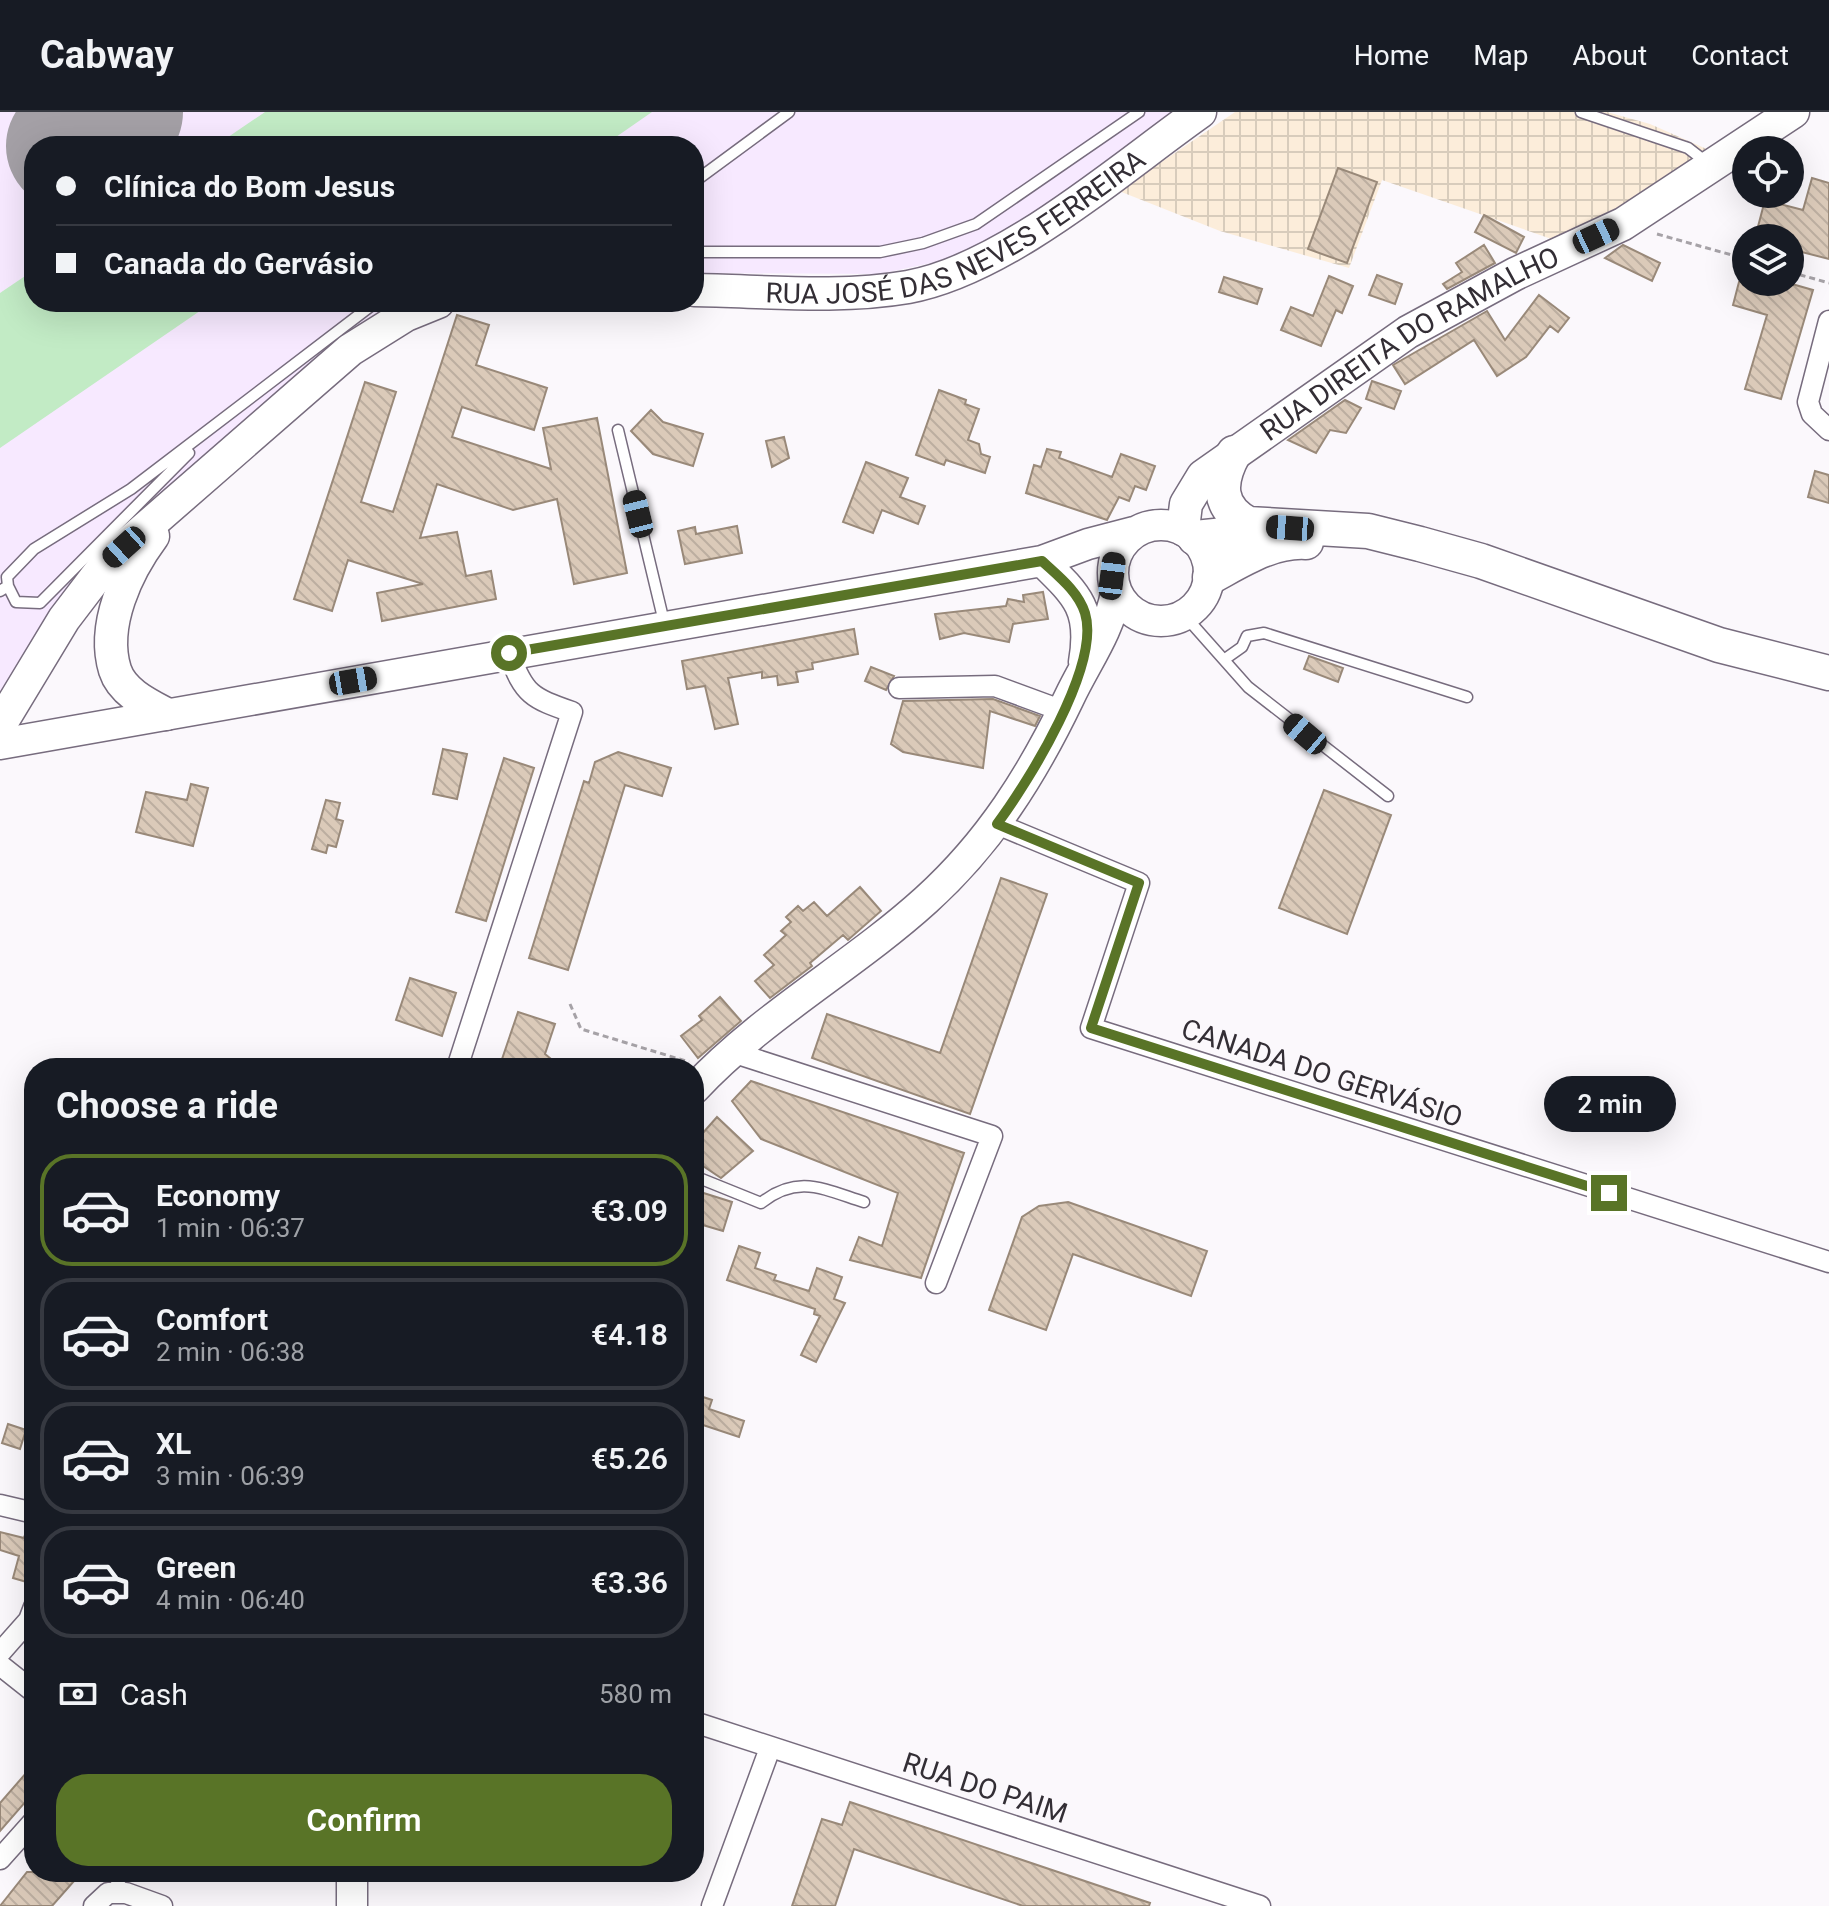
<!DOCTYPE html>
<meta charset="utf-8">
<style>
body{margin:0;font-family:Roboto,sans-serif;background:#242831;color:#f1f3f6;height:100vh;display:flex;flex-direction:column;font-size:30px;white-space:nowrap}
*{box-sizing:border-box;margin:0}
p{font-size:26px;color:#9ea1a6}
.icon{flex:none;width:44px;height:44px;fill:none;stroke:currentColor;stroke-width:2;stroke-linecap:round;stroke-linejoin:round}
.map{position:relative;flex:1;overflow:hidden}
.side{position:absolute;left:24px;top:946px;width:680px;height:824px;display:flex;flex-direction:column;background:#171b24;border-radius:32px;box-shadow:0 8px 32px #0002}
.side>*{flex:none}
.banner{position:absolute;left:24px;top:24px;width:680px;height:176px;border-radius:32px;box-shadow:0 8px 32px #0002;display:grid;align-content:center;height:176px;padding:0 32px;background:#171b24}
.controls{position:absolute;left:1732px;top:24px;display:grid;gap:16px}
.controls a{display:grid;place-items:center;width:72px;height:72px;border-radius:50%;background:#171b24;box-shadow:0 8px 32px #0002;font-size:40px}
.end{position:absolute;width:36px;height:36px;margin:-18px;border:10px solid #597427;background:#fff;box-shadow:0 0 0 4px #fff}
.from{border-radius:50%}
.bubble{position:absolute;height:56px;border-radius:28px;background:#171b24;box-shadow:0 8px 32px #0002;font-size:26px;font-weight:600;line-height:56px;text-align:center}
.car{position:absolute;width:24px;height:48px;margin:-24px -12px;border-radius:10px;box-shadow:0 0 6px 2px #0007;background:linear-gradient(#222 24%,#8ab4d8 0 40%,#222 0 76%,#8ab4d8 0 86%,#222 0)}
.banner b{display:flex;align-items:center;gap:28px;height:76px;font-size:30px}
.banner b+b{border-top:2px solid #363941}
.banner i{width:20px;height:20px;background:#f1f3f6}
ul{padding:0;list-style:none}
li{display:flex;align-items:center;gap:24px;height:112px;margin:0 16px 12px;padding:0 16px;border:4px solid #363941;border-radius:32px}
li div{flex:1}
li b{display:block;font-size:30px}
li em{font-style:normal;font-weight:600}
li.on{border-color:#597427}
li>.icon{width:72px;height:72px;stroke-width:1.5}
h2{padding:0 32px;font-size:36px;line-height:96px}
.pay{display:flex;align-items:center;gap:20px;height:88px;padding:0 32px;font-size:30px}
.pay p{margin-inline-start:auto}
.button{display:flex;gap:16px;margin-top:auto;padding:16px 32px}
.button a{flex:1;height:92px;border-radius:32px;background:#597427;color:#fff;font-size:32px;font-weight:600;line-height:92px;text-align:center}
header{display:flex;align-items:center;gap:48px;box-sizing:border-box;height:112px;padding:0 40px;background:#171b24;border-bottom:2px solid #363941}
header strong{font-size:38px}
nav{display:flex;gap:44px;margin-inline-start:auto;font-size:28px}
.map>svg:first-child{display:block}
.industrial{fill:url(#industrial-grid)}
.built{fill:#f7e9ff}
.green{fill:#c2ebc5}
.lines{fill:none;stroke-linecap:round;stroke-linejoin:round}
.runway{stroke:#a4a0a6;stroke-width:128}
.building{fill:url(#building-back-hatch);stroke:#998979;stroke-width:2}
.service-casing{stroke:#776c7e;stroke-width:13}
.minor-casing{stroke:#776c7e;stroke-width:23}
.secondary-casing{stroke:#776c7e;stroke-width:33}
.primary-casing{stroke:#776c7e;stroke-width:35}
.trunk-casing{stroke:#776c7e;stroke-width:37}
.path{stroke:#a6a2a7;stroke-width:3;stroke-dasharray:6 4;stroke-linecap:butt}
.service{stroke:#fff;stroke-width:10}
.minor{stroke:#fff;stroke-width:20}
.secondary{stroke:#fff;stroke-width:30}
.primary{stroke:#fff;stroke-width:32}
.trunk{stroke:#fff;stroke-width:34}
.route{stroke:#597427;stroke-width:10}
.labels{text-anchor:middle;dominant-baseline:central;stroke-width:6;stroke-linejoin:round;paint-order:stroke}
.street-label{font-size:28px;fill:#332e35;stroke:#fbf8fc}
</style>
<header>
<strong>Cabway</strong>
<nav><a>Home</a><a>Map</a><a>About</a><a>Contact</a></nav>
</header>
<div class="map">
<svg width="1829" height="1794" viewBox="0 0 1829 1794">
<defs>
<pattern id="industrial-grid" width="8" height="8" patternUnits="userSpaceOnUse" patternTransform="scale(2)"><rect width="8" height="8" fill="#fcedda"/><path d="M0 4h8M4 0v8" fill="none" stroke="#d8ccbc"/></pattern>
<pattern id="building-back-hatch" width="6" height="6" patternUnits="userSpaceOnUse" patternTransform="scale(2)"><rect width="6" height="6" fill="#dbcab9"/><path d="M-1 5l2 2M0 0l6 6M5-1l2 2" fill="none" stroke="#bcaea0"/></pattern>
</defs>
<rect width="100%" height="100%" fill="#fbf8fc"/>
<path class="industrial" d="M1235 0H1607L1650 12 1718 42 1563 131 1382 68 1349 156 1220 119 1119 79Z"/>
<path class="built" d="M0 0H1178L1003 124 945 148 880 162 694 161V34H34V190H401L135 414 0 604Z"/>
<path class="green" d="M265 0H652L603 34H215Z
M34 158V190H213L0 336V181Z"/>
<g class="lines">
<path class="runway" d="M70 34 119 0"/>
</g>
<path class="building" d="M1338 56 1377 70 1347 151 1308 137Z
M1812 66 1829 71V147L1790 137V126H1755L1765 88 1803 98Z
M1484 103 1524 125 1516 141 1475 120Z
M1484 133 1495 151 1447 177 1443 172 1462 160 1456 151Z
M1623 133 1660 151 1652 169 1605 146Z
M1377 163 1402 172 1395 192 1369 183Z
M1329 164 1353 174 1342 201 1336 198 1321 234 1281 218 1291 195 1313 204Z
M1224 165 1262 177 1257 192 1219 180Z
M1739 170H1785L1813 178 1781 287 1745 277 1767 203 1733 193Z
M1539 183 1569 206 1558 220 1550 214 1526 245 1497 264 1474 228 1405 272 1393 253 1487 199 1505 228Z
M457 203 489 213 476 253 547 276 534 318 462 295 452 325 551 357 543 316 597 306 627 461 574 472 557 387 513 398 437 372 420 426 457 420 466 464 491 459 496 487 382 509 377 481 423 472 348 448 332 499 294 487 365 270 396 280 361 390 393 400Z
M1372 269 1401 279 1394 297 1366 287Z
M939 278 966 288 965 292 979 297 968 328 979 332 981 342 990 345 985 361 946 348 944 353 916 343Z
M1345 288 1361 296 1346 321 1330 318 1316 341 1288 328Z
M651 298 663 310 703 322 693 354 653 342 631 319Z
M784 325 789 346 772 355 766 329Z
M1047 337 1061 340 1059 346 1112 365 1121 342 1155 354 1146 378 1135 374 1129 389 1119 385 1107 408 1026 381 1034 353 1041 355Z
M866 350 908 366 900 385 925 394 918 412 882 398 873 421 843 410Z
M1815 359 1829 363V391L1808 385Z
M737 414 742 441 685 452 678 419 695 415 696 422Z
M1043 480 1048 507 1013 512 1009 530 964 521 940 527 935 502 1006 494 1008 487 1024 490 1023 483Z
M854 517 858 542 812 551 813 557 796 560 798 570 778 573 777 564 762 566V560L728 566 738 612 715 617 705 574 687 577 682 549Z
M1309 544 1343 556 1338 570 1304 557Z
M871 555 894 564 886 578 865 569Z
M993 587 1040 604 1035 614 990 599 983 656 903 640 891 632 903 589Z
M443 637 467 642 457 687 433 682Z
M618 640 671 656 662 684 625 673 568 858 529 846 584 669 589 671 595 650Z
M504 646 534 656 486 809 456 800Z
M191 672 208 676 193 734 136 720 146 680 187 688Z
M1324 678 1391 703 1347 822 1279 796Z
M326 688 340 691 336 707 343 709 336 735 328 733 326 741 312 737Z
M1001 766 1047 782 970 1002 812 946 827 902 940 941Z
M860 775 881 799 848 828 843 823 810 851 812 854 770 886 755 869 774 853 764 843 786 823 781 819 791 810 786 805 798 794 803 799 814 790 827 804Z
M410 866 456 881 442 924 396 908Z
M720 885 741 909 698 946 681 924 702 908 699 904Z
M518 900 555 912 545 942 562 956H499Z
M751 969 964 1041 921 1166 850 1148 859 1125 882 1134 898 1081 761 1027 732 989Z
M717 1005 753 1039 721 1066 694 1048V1031Z
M694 1078 732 1090 723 1119 696 1111 699 1102 694 1100Z
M1068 1090 1207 1139 1191 1184 1073 1142 1046 1218 989 1198 1022 1105 1039 1094Z
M739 1134 760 1141 755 1156 776 1163 774 1168 809 1179 817 1156 842 1165 834 1187 845 1191 816 1250 801 1243 820 1204 814 1202 815 1197 727 1168Z
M694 1282 712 1288 709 1297 744 1309 739 1325 703 1313 694 1333Z
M8 1312 26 1318 20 1337 2 1331Z
M28 1413 34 1414V1457L30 1471 13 1466 19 1444 0 1438V1420L24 1426Z
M34 1652V1680L0 1719V1691Z
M850 1690 1150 1791 1149 1794H1023L854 1737 835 1794H792L822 1707 842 1713Z
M27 1760H82L52 1794H0Z"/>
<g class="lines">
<g class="service-casing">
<path id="service" d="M1581 0 1688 36 1706 50
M694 70 789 0
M694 140H880L923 131 976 112 1139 0
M618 318 664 510
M8 474 16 490 40 491 189 341
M0 479 8 474 7 465 34 437 131 377 376 190
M1185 504 1248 575 1388 684
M1225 547 1242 535 1247 524 1264 521 1467 585
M694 1064 761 1091C798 1062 823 1077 864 1090
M110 1779 128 1760"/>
</g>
<g class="minor-casing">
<path id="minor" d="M1829 209 1808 290 1812 302 1829 318
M899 576 995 574 1063 599
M997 712 1139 771 1091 916 1829 1150
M732 940 992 1024 936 1171
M457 956 572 600C532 586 524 583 509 541
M0 1393 34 1401
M0 1541 29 1508 34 1495
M0 1553 34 1580
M694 1610 1260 1794
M0 1747 34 1709
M94 1794 108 1781H126L162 1794
M712 1794 770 1636"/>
</g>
<g class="secondary-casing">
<path id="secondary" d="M1113 461a48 48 0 1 1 96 0a48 48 0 1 1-96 0Z
M1042 449C1078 484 1093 498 1084 550
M0 632 1042 449 1088 432 1134 420
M694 977C762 904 852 855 926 788 990 730 1032 663 1069 586 1086 550 1109 520 1116 481
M352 1794V1760"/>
</g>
<g class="primary-casing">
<g id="primary">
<path id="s1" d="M694 178C764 179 838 187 908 175 1006 157 1118 58 1200 0"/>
<path id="s2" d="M1183 417 1186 392 1203 364 1408 220 1515 162 1623 112 1793 0"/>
<path d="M153 424C127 459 101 513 115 558 122 580 147 592 166 602"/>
<path d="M0 613 64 507 109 448 350 238 406 203 438 190"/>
</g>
</g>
<g class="trunk-casing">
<path id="trunk" d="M1234 341C1218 370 1217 395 1248 412L1368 419 1420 432 1481 449 1719 533 1829 561
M1195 426 1265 419
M1210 465C1240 449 1271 428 1306 430"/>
</g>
<path class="path" d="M1657 122 1746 147
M1790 160 1829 171
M570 892 581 917 689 950"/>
<use href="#service" class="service"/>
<use href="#minor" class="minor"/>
<use href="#secondary" class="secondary"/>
<use href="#primary" class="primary"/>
<use href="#trunk" class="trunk"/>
</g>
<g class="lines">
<path class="route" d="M509 541 1042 449C1058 464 1078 479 1085 501 1101 553 1029 669 997 712L1139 771 1091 916 1609 1081"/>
</g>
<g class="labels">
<g class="street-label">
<text stroke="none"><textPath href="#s1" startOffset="278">RUA JOSÉ DAS NEVES FERREIRA</textPath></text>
<text stroke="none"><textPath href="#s2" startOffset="304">RUA DIREITA DO RAMALHO</textPath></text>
<text transform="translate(1322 961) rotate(18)">CANADA DO GERVÁSIO</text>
<text transform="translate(985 1676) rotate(18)">RUA DO PAIM</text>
</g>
</g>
</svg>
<div class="controls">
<a><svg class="icon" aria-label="locate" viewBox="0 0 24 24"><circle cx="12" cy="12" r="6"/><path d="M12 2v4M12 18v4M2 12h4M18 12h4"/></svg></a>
<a><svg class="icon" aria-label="layers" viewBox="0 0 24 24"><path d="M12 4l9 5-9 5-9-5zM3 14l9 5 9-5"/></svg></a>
</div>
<i class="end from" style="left:509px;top:541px"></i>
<i class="end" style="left:1609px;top:1081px"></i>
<div class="bubble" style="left:1544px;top:964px;width:132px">2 min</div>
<i class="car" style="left:1596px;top:124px;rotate:65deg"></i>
<i class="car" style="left:638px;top:402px;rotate:346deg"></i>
<i class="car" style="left:1290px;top:416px;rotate:274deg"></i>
<i class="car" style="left:124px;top:435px;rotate:228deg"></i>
<i class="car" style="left:1112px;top:464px;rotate:7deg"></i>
<i class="car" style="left:353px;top:569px;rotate:80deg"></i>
<i class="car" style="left:1305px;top:622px;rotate:310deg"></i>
<div class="banner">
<b><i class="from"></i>Clínica do Bom Jesus</b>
<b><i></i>Canada do Gervásio</b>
</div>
<section class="side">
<h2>Choose a ride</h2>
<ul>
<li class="on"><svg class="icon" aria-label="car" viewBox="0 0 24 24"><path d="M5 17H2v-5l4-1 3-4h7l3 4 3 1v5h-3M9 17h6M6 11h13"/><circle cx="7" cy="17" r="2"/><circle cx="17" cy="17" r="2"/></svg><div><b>Economy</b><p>1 min · 06:37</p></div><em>€3.09</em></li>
<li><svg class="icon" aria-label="car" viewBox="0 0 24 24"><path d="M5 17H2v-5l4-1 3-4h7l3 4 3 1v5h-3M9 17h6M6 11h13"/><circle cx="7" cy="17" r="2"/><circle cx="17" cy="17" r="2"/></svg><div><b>Comfort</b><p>2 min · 06:38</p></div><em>€4.18</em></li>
<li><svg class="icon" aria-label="car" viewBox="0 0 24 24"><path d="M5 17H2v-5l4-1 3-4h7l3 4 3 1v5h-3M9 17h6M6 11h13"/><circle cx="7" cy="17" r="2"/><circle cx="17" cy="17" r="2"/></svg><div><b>XL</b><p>3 min · 06:39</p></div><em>€5.26</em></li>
<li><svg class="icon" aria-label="car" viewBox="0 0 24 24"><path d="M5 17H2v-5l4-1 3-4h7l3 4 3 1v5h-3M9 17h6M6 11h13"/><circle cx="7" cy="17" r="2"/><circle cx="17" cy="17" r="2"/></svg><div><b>Green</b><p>4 min · 06:40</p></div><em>€3.36</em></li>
</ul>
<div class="pay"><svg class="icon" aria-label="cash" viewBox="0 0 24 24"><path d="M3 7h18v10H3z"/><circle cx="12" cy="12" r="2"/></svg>Cash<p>580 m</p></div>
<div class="button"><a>Confirm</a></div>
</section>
</div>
